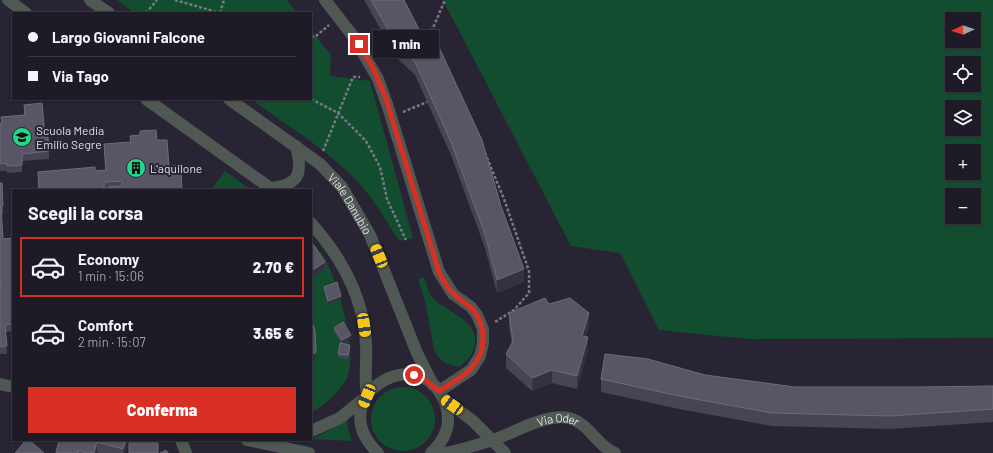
<!DOCTYPE html>
<html lang="it">
<meta charset="utf-8">
<style>
body{margin:0;font-family:Barlow,sans-serif;background:#2b2833;color:#f1f3f6;height:100vh;display:flex;flex-direction:column;font-size:15px;white-space:nowrap}
*{box-sizing:border-box;margin:0}
p{font-size:13px;color:#a1a1a7}
.icon{flex:none;width:22px;height:22px;fill:none;stroke:currentColor;stroke-width:2;stroke-linecap:round;stroke-linejoin:round}
.map{position:relative;flex:1;overflow:hidden}
.side{position:absolute;left:12px;top:189px;width:300px;height:252px;display:flex;flex-direction:column;background:#1e1b27;border-radius:0px;box-shadow:0 1px 3px #0004,0 0 0 1px #3c3944}
.side>*{flex:none}
.top-card{position:absolute;left:12px;top:12px;width:300px;height:88px;border-radius:0px;box-shadow:0 1px 3px #0004,0 0 0 1px #3c3944;display:grid;align-content:center;height:88px;padding:0 16px;background:#1e1b27}
.needle{width:26px;rotate:267deg}
.controls{position:absolute;left:945px;top:12px;display:grid;gap:8px}
.controls a{display:grid;place-items:center;width:36px;height:36px;border-radius:0px;background:#1e1b27;box-shadow:0 1px 3px #0004,0 0 0 1px #3c3944;font-size:20px}
.end{position:absolute;width:18px;height:18px;margin:-9px;border:5px solid #d93025;background:#fff;box-shadow:0 0 0 2px #fff}
.from{border-radius:50%}
.bubble{position:absolute;height:28px;border-radius:0px;background:#1e1b27;box-shadow:0 1px 3px #0004,0 0 0 1px #3c3944;font-size:13px;font-weight:800;line-height:28px;text-align:center}
.car{position:absolute;width:12px;height:24px;margin:-12px -6px;border-radius:5px;box-shadow:0 0 3px 1px #0007;background:linear-gradient(#f5c518 24%,#345 0 40%,#f5c518 0 76%,#345 0 86%,#f5c518 0)}
.top-card b{display:flex;align-items:center;gap:14px;height:38px;font-size:15px}
.top-card b+b{border-top:1px solid #3c3944}
.top-card i{width:10px;height:10px;background:#f1f3f6}
ul{padding:0;list-style:none}
li{display:flex;align-items:center;gap:12px;height:60px;margin:0 8px 6px;padding:0 8px;border:2px solid transparent;border-radius:0px}
li div{flex:1}
li b{display:block;font-size:15px}
li em{font-style:normal;font-weight:800}
li.on{border-color:#d93025}
li>.icon{width:36px;height:36px;stroke-width:1.5}
h2{padding:0 16px;font-size:18px;line-height:48px}
.primary-button{display:flex;gap:8px;margin-top:auto;padding:8px 16px}
.primary-button a{flex:1;height:46px;border-radius:0px;background:#d93025;color:#fff;font-size:16px;font-weight:800;line-height:46px;text-align:center}
.map>svg:first-child{display:block}
.green{fill:#134d30;fill-rule:evenodd}
.lines{fill:none;stroke-linecap:round;stroke-linejoin:round}
.path{stroke:#7b7885;stroke-width:2.5;stroke-dasharray:3 2;stroke-linecap:butt}
.street{stroke:#505853;stroke-width:12}
.wall{fill:#474554}
.shaded-wall{fill:#343141}
.building{fill:#585564;stroke:#6d6a79}
.route{stroke:#d93025;stroke-width:5}
.labels{text-anchor:middle;dominant-baseline:central;stroke-width:4;stroke-linejoin:round;paint-order:stroke}
.poi-label{font-size:12px;fill:#e0dee8;stroke:#282434;text-anchor:start}
.street-label{font-size:12px;fill:#e0dee8;stroke:#282434}
</style>
<div class="map">
<svg width="993" height="453" viewBox="0 0 993 453">
<rect width="100%" height="100%" fill="#282434"/>
<path class="green" d="M117 0H287L297 13H135Z
M443 0H993V338L748 339 659 330 620 253 571 246ZM952 19H974V41H952ZM952 63H974V85H952ZM952 107H974V129H952ZM952 151H974V173H952ZM952 195H974V217H952Z
M311 30 331 55 330 76 370 81 413 238 399 241C386 221 374 199 357 181 327 149 286 125 251 99H311Z
M225 171 251 190H211Z
M311 242C315 246 320 250 323 255 337 278 360 356 346 380 338 394 325 404 311 413Z
M424 277C426 283 428 292 432 297 446 312 480 321 475 345 473 355 467 361 459 367L445 363 438 357 434 349 425 301 418 279Z
M371 419a32 32 0 1 1 64 0a32 32 0 1 1-64 0Z
M347 417 348 429 352 441 312 439 333 428Z"/>
<g class="lines">
<path class="path" d="M175 0 220 13
M146 13 157 0
M220 13 224 0
M311 37 316 36 329 25
M435 45 430 35 445 0
M311 99 338 113 366 141 380 167 387 199 406 240
M403 112 427 102
M323 151 353 77H360
M485 153 504 199 529 271V293L514 310 495 322"/>
<g class="street">
<path d="M8 0 26 13"/>
<path d="M90 0 109 13"/>
<path d="M325 0 353 36 378 79 388 107 439 272 453 294 471 307 477 315 483 329V343L480 356 471 370 439 391"/>
<path d="M146 99 273 190"/>
<path id="s1" d="M229 99 320 164 342 187 370 235 417 353 433 385"/>
<path d="M270 188C300 185 303 173 296 146"/>
<path d="M311 223C341 257 364 298 366 344 367 361 364 378 367 396L340 418 311 431"/>
<path d="M0 384 13 387"/>
<path d="M444 399 473 421 505 453"/>
<path d="M181 440 186 453"/>
<path d="M247 440 309 453"/>
<path d="M378 453C319 396 424 336 446 406 452 425 444 441 431 453"/>
<path id="s2" d="M445 453C461 450 477 445 493 440 514 433 549 411 572 419 590 425 597 446 615 453"/>
</g>
</g>
<path class="wall" d="M364 0H404L501 206 524 282 497 293 485 248 451 155 415 75 397 58Z
M24 105 45 137 49 151V159L22 161V172L7 173V171H0V123H1V117L24 115Z
M157 140 169 166 178 173 182 190H38V172L105 170 104 144Z
M0 183 3 206V214H1L3 239 13 238V331L5 332 7 354H0Z
M324 287 341 300 328 304 324 290Z
M549 304 589 326 585 337 588 350 577 389 552 383 532 391 506 368V354L512 344 509 326V313Z
M334 328 351 339 342 344 350 349 348 359 338 357V354L342 344 334 332Z
M705 375 795 387H919L993 386V422L890 429 772 426 679 409 601 392V379Z
M59 440H128L125 453H99L97 452V453H56Z"/>
<path class="shaded-wall" d="M325 262V269L311 279V271Z
M524 269V282L497 293V280Z
M341 296V300L328 304V301Z
M589 313V326L582 349V336Z
M351 335V339L342 344V340Z
M588 337V350L577 389V376Z
M316 352V359L311 362V355Z
M552 370V383L532 391V378Z
M126 440H128L125 453H123V449Z
M97 442V453H94Z"/>
<path class="building" d="M371 0H404L424 39 438 45 482 140 501 206 524 269 497 280 485 234 451 142 415 62 397 45Z
M42 103 45 137H48L49 151 22 154V165L7 166V163L0 164V123H2L1 117 25 115 24 105Z
M156 130 157 140H167L169 166 177 165 178 173H181L182 190H109V187L122 186V181L104 182V190H39L38 172 95 167V171L106 170 104 144 131 142 130 136 140 135V131Z
M0 183H2L3 206 1 207 3 239 13 238V324L5 325 7 346 0 347V286H1L0 281Z
M311 241 325 262 311 271Z
M337 282 341 296 328 301 324 287Z
M545 298 549 304 570 298 589 313 582 336 588 337 577 376 552 370 532 378 506 354 513 341 509 313Z
M311 319 315 331 316 352 311 355Z
M343 322 351 335 342 340 334 328Z
M340 343 350 345 348 355 338 354Z
M605 354 648 359 705 375 795 387H919L993 386V409L890 416 772 413 679 396 601 379Z
M26 440H29L44 453H15Z
M59 440H126L123 449 97 442 94 453H86L78 451V453H56Z
M129 443H158V453H129Z
M166 450 168 453H160Z"/>
<g class="lines">
<path class="route" d="M359 44 374 70 386 99 439 272C443 281 448 289 455 295 461 301 469 305 474 311 480 319 483 327 483 337 484 366 461 378 439 391L424 379 414 375"/>
</g>
<defs>
<g id="school-disc" transform="scale(1)"><circle r="9.5" fill="#21d887" stroke="#282434"/><path d="M0-5L7-2L0 1L-7-2ZM-4 1L0 2.5L4 1V4Q0 6-4 4Z" fill="#111"/></g>
<g id="building-disc" transform="scale(1)"><circle r="9.5" fill="#21d887" stroke="#282434"/><path d="M-4-6H4V6H1V3H-1V6H-4ZM-2.5-4.3h1.7v1.8h-1.7ZM.8-4.3h1.7v1.8H.8ZM-2.5-1h1.7V.8h-1.7ZM.8-1h1.7V.8H.8Z" fill="#111"/></g>
</defs>
<g fill-rule="evenodd">
<use href="#school-disc" x="22" y="137"/>
<use href="#building-disc" x="136" y="168"/>
</g>
<g class="labels">
<g class="poi-label">
<text x="36" y="130">Scuola Media<tspan x="36" dy="14">Emilio Segre</tspan></text>
<text x="150" y="168">L'aquilone</text>
</g>
<g class="street-label">
<text stroke="none"><textPath href="#s1" startOffset="162">Viale Danubio</textPath></text>
<text stroke="none"><textPath href="#s2" startOffset="119">Via Oder</textPath></text>
</g>
</g>
</svg>
<div class="controls">
<a><svg class="needle" viewBox="-14 -14 28 28"><path d="M0-13l5 13h-10z" fill="#e53935"/><path d="M0 13l5-13h-10z" fill="#a1a1a7"/></svg></a>
<a><svg class="icon" aria-label="locate" viewBox="0 0 24 24"><circle cx="12" cy="12" r="6"/><path d="M12 2v4M12 18v4M2 12h4M18 12h4"/></svg></a>
<a><svg class="icon" aria-label="layers" viewBox="0 0 24 24"><path d="M12 4l9 5-9 5-9-5zM3 14l9 5 9-5"/></svg></a>
<a>+</a>
<a>−</a>
</div>
<i class="end from" style="left:414px;top:375px"></i>
<i class="end" style="left:359px;top:44px"></i>
<div class="bubble" style="left:373px;top:30px;width:66px">1 min</div>
<i class="car" style="left:379px;top:256px;rotate:338deg"></i>
<i class="car" style="left:364px;top:325px;rotate:172deg"></i>
<i class="car" style="left:367px;top:396px;rotate:202deg"></i>
<i class="car" style="left:452px;top:405px;rotate:306deg"></i>
<div class="top-card">
<b><i class="from"></i>Largo Giovanni Falcone</b>
<b><i></i>Via Tago</b>
</div>
<section class="side">
<h2>Scegli la corsa</h2>
<ul>
<li class="on"><svg class="icon" aria-label="car" viewBox="0 0 24 24"><path d="M5 17H2v-5l4-1 3-4h7l3 4 3 1v5h-3M9 17h6M6 11h13"/><circle cx="7" cy="17" r="2"/><circle cx="17" cy="17" r="2"/></svg><div><b>Economy</b><p>1 min · 15:06</p></div><em>2.70 €</em></li>
<li><svg class="icon" aria-label="car" viewBox="0 0 24 24"><path d="M5 17H2v-5l4-1 3-4h7l3 4 3 1v5h-3M9 17h6M6 11h13"/><circle cx="7" cy="17" r="2"/><circle cx="17" cy="17" r="2"/></svg><div><b>Comfort</b><p>2 min · 15:07</p></div><em>3.65 €</em></li>
</ul>
<div class="primary-button"><a>Conferma</a></div>
</section>
</div>
